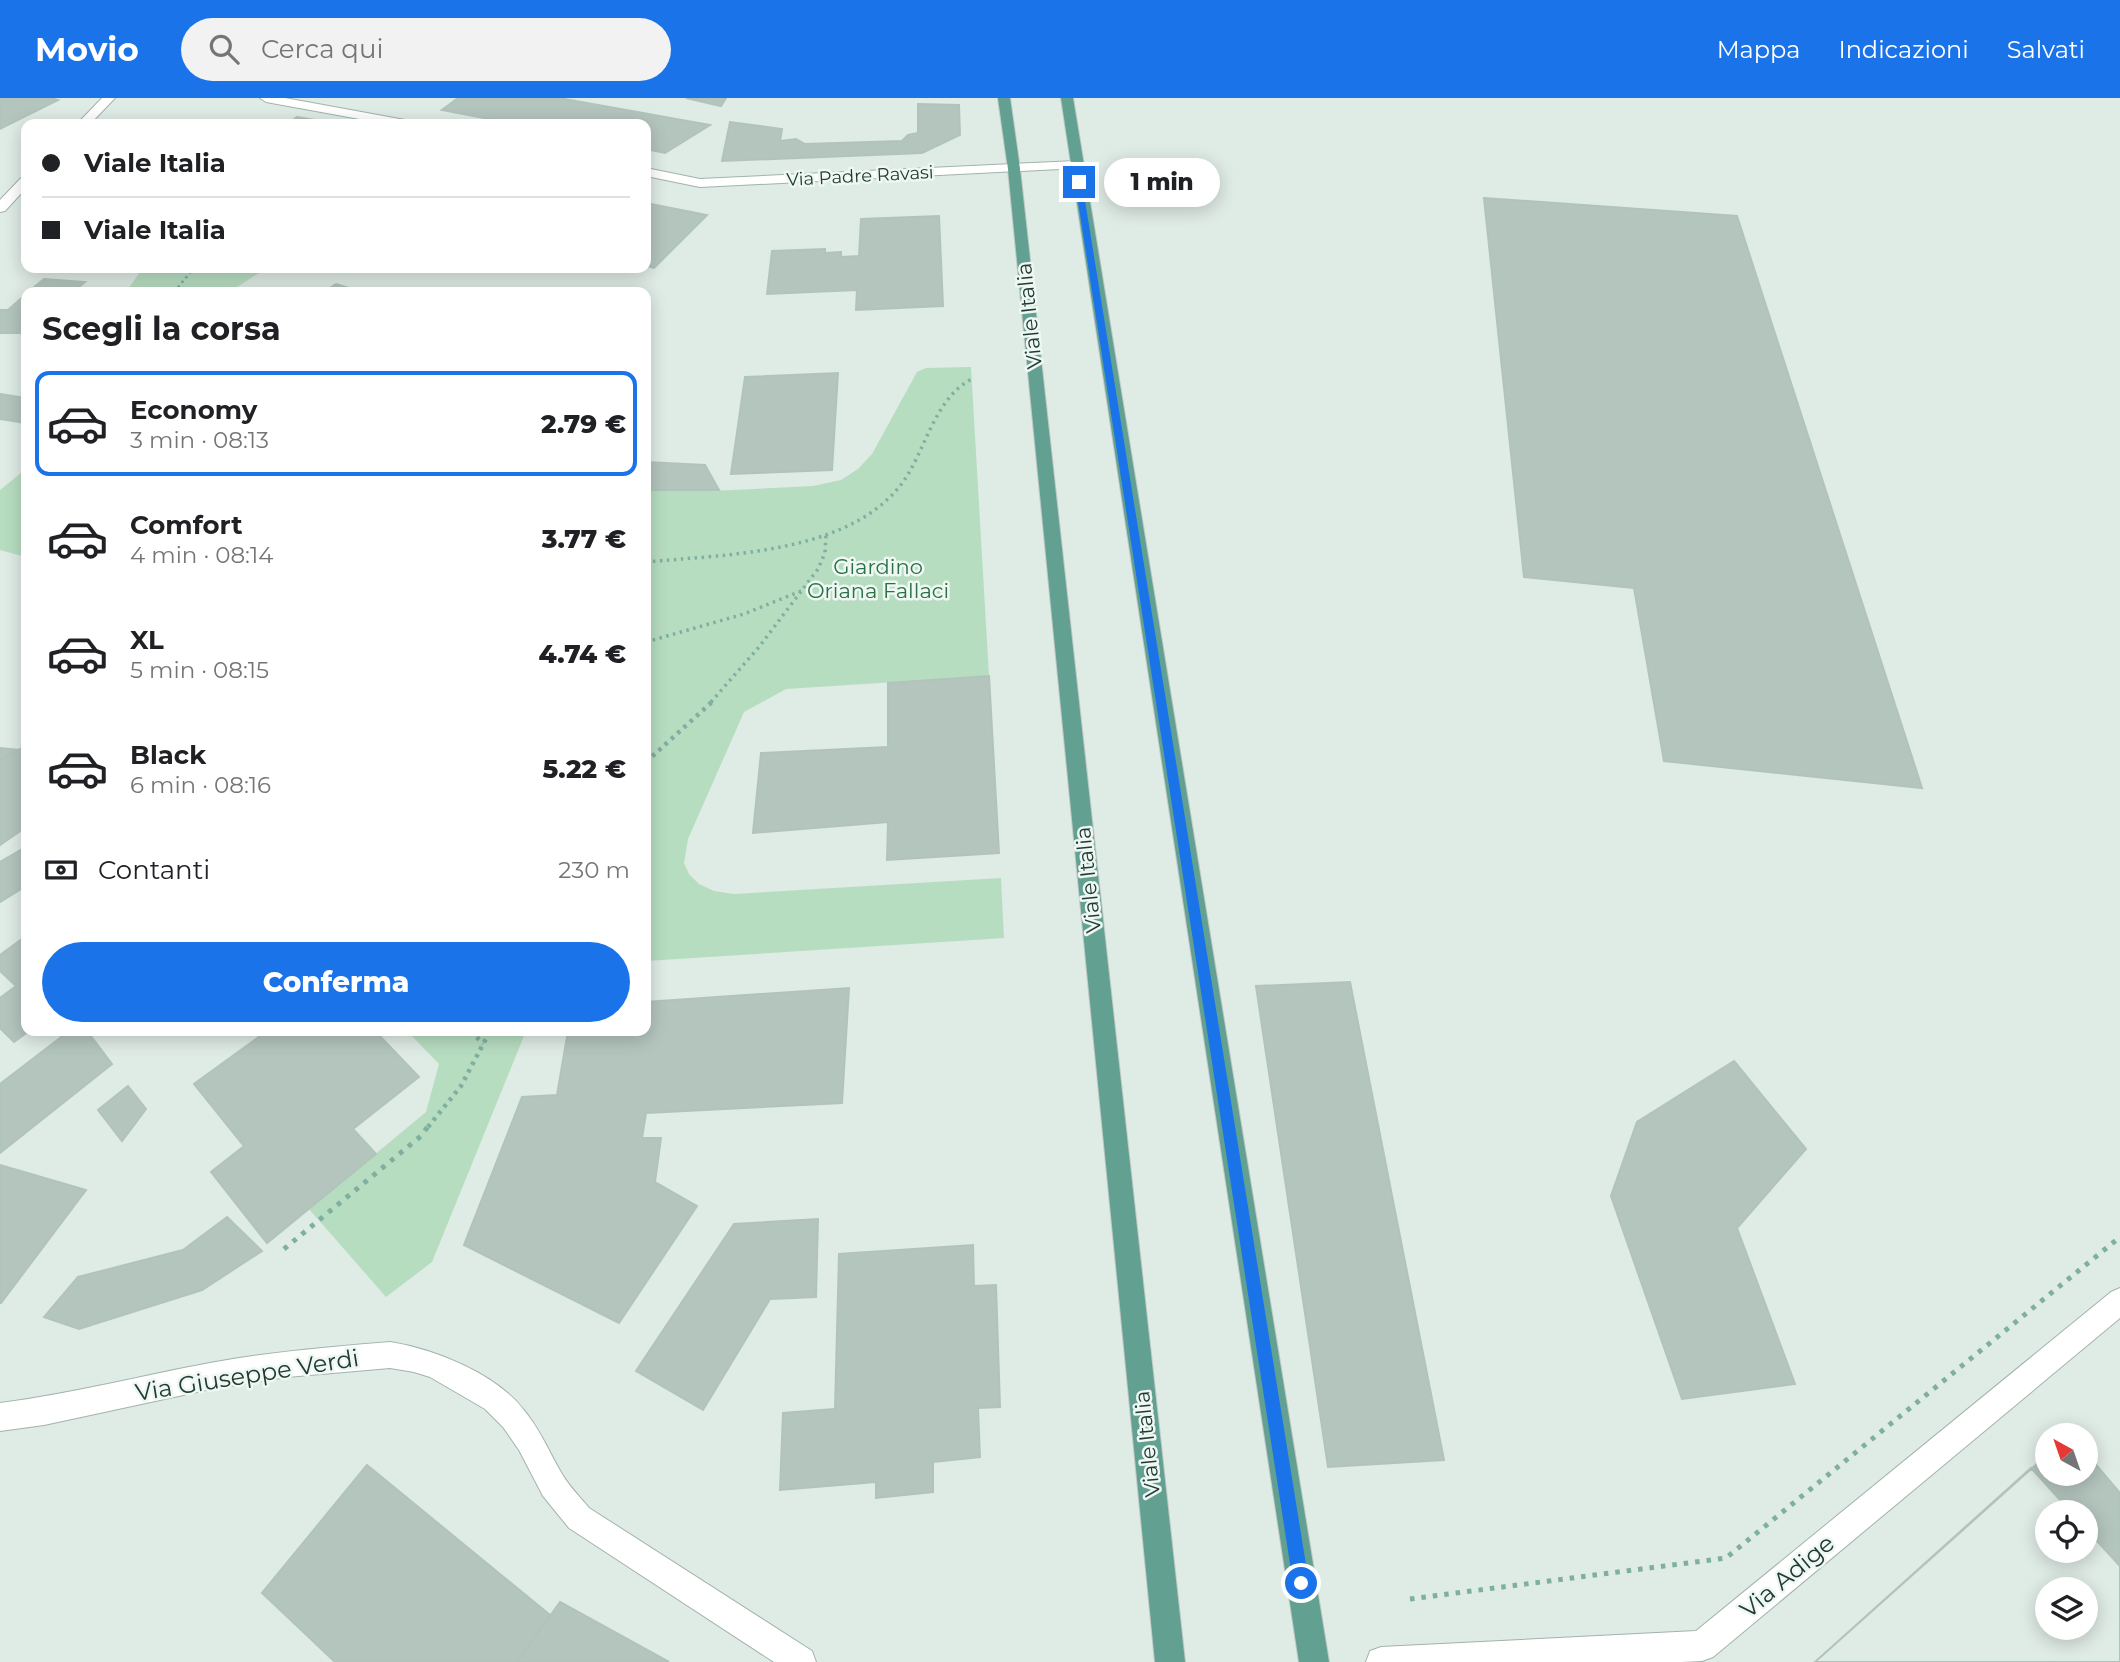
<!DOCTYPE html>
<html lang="it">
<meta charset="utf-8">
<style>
body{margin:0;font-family:Montserrat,sans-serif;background:#f2f2f2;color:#202124;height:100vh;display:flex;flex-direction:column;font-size:26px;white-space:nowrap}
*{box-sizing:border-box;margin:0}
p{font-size:23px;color:#757577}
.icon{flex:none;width:38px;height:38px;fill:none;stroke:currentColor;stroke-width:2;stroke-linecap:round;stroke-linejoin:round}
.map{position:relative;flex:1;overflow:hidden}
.details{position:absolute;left:21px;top:189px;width:630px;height:749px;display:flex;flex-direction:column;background:#fff;border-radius:14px;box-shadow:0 4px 18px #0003}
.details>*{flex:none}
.guide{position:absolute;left:21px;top:21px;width:630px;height:154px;border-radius:14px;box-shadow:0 4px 18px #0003;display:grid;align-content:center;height:154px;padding:0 21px;background:#fff}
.needle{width:46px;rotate:320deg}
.fabs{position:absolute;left:2035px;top:1325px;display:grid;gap:14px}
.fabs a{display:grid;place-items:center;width:63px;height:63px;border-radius:50%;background:#fff;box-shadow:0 4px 18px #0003;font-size:35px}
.end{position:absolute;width:32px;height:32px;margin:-16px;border:9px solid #1a73e8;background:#fff;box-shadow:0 0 0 4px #fff}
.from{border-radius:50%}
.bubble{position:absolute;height:49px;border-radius:24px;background:#fff;box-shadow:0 4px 18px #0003;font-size:23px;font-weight:800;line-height:49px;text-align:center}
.guide b{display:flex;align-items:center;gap:24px;height:66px;font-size:26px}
.guide b+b{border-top:2px solid #e0e0e0}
.guide i{width:18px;height:18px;background:#202124}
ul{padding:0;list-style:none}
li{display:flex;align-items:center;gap:21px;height:105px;margin:0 14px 10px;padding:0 7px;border:4px solid transparent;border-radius:14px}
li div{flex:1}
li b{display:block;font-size:26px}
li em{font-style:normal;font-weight:800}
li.active{border-color:#1a73e8}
li>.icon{width:63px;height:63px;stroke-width:1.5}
h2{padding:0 21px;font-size:32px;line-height:84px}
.pay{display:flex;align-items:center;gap:18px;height:77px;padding:0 21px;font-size:26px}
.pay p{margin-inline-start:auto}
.button{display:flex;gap:14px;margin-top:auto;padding:14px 21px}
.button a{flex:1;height:80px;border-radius:42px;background:#1a73e8;color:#fff;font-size:28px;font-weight:800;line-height:80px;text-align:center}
header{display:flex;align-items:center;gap:42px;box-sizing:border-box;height:98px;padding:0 35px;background:#1a73e8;color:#fff}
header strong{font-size:33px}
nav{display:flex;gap:38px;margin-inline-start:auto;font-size:24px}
.search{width:490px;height:63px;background:#f2f2f2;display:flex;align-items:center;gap:18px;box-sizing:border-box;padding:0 24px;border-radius:38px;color:#757577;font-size:26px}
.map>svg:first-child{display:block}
.green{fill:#b7ddc1}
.building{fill:#b4c5be;stroke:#b1c4bc;stroke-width:2;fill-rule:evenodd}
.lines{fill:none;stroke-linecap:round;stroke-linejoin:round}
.minor-casing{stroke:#a2b3ac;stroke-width:2}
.major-casing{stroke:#c1c8c6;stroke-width:2}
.path-far3{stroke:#7fafa0;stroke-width:2.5;stroke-dasharray:2.5 3.5;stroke-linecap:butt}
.path-far2{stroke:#7fafa0;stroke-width:3.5;stroke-dasharray:2.5 4.5;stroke-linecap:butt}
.path-far1{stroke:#7fafa0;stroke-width:4.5;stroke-dasharray:3.5 5;stroke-linecap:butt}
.path{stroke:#7fafa0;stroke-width:5;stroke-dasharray:4.5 7;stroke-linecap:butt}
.minor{fill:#fff;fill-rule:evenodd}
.major{fill:#62a191;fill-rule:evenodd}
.route{fill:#1a73e8}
.labels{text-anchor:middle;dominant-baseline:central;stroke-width:5;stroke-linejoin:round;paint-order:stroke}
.far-street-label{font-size:18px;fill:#203b34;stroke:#eff7f3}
.street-label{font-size:21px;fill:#203b34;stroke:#eff7f3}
.park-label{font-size:21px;fill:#297245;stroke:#eff7f3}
.near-street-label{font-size:24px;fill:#203b34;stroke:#eff7f3}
</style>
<header>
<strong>Movio</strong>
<div class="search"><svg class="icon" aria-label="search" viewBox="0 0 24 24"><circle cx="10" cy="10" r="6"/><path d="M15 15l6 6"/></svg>Cerca qui</div>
<nav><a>Mappa</a><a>Indicazioni</a><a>Salvati</a></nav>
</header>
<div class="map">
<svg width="2120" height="1564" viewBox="0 0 2120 1564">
<rect width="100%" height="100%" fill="#dfebe5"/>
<path class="green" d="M135 170H267L229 194H126L142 171Z
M971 269 989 578 786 591 744 614 688 741 684 765 689 776 699 786 714 793 734 796 1001 780 1004 840 646 863V392L711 393 813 388 841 382 858 371 872 356 917 274 926 270Z
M26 371V459L0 452V392Z
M407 933H526L432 1164 386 1199 309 1111 426 1014 439 966Z"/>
<path class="building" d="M0 0H51L58 2 0 31Z
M458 0H559L710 27 665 55 646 51V26H515L442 12Z
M686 0H726L721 8Z
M918 6 959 7 960 37 922 55 722 63 730 24 782 31 780 43 796 41 805 46 902 43 908 37 918 35Z
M297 19 338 26H287Z
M1484 100 1737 118 1922 690 1664 663 1634 490 1524 479Z
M646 105 707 117 654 170 646 168Z
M939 118 943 208 856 212 857 192 767 196 772 153 825 151V155L841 154V159L859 158 861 121Z
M44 181 85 184 73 194H28Z
M336 186 361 194H324Z
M26 196V230L20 235H0V212H8Z
M838 275 832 372 731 376 745 279Z
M0 296 26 300V325L0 321Z
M646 364 705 367 719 392H646Z
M989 578 999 755 887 762 888 724 753 735 761 655 888 649V585Z
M26 648V729L0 747V662Z
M0 650 19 652 0 662Z
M26 749V788L0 804V764Z
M26 838V933H29L14 944 0 930V900L16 888 0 873V857Z
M1350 884 1444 1362 1328 1369 1256 888Z
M849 890 842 1005 646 1015 642 1040H661L655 1084 697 1108 619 1225 464 1147 522 999 557 997 568 933H646V904Z
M69 933H87L112 966 0 1055V986Z
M267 933H375L419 979 353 1031 376 1056 267 1145 211 1074 244 1048 194 986Z
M1734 963 1806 1051 1737 1130 1795 1286 1682 1301 1611 1098 1637 1024Z
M128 988 146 1011 122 1043 98 1012Z
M0 1067 86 1092 1 1205H0Z
M227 1119 262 1153 202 1192 79 1231 44 1219 78 1179 183 1152Z
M818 1121 816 1199 770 1201 703 1312 636 1273 734 1126Z
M973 1147 974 1188 996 1187 1000 1309 978 1310 980 1359 933 1364V1394L876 1400V1384L780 1392 783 1315 835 1311 839 1156Z
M2086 1355 2120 1395V1564H1815L2048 1356V1376H2086ZM2048 1414H2086V1452H2048ZM2048 1491H2086V1530H2048Z
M367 1367 550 1517 517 1564H335L262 1495Z
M2031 1370 2071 1414H2048V1452H2086V1431L2120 1468V1564H1815ZM2048 1491H2086V1530H2048Z
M560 1504 669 1564H517Z"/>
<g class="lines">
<g class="minor-casing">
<path id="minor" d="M102 0H115L90 26H77Z
M260 0H285L405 22 411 26H387L266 4Z
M1076 63 1080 64V70L700 89 646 78V70L700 81Z
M26 79V90L5 113 0 114V102L21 80Z
M2120 1190V1220L1713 1559 1702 1563 1681 1564H1366L1370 1553 1381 1549 1696 1533 2111 1194Z
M390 1244C434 1251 495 1275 523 1311 540 1331 549 1354 562 1376 569 1388 580 1399 589 1410L812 1553 816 1564H774L569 1430 543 1398 519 1352 503 1329 485 1311 430 1279 414 1274 390 1270 287 1279 211 1291 44 1327 0 1333V1305C71 1296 140 1278 210 1265 269 1254 330 1249 390 1244Z"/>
</g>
<g class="major-casing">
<path id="major" d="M998 0H1010L1020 71 1185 1564H1155L1008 71Z
M1061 0H1073L1329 1564H1299Z"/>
</g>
<path class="path-far3" d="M174 194 194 170"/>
<path class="path-far2" d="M646 464C730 456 863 456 910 373 927 343 939 297 972 281
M646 544 744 516 801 493
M711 604 759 549 818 471 825 455 826 436"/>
<path class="path-far1" d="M646 664 713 603
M471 933 483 946
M428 1029 461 988 490 933"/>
<path class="path" d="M284 1151 421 1038 429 1027
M1410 1501 1726 1460 2120 1139"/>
<use href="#minor" class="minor"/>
<use href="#major" class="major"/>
</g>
<path class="route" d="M1079 82 1082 84 1309 1485 1307 1490 1301 1492 1296 1490 1293 1485 1075 84Z"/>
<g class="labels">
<g class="far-street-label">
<text transform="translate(860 78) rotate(-3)">Via Padre Ravasi</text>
</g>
<g class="street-label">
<text transform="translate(1029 218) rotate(-96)">Viale Italia</text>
<text transform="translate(1088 782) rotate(-96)">Viale Italia</text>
<text transform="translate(1147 1346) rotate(-96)">Viale Italia</text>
</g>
<g class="park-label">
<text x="878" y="468">Giardino<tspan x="878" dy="24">Oriana Fallaci</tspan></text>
</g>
<g class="near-street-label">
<text transform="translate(247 1277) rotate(-9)">Via Giuseppe Verdi</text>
<text transform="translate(1787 1478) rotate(-40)">Via Adige</text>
</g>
</g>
</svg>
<div class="fabs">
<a><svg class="needle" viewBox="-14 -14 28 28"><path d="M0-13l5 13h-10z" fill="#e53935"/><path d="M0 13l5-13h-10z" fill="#757577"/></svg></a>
<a><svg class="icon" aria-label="locate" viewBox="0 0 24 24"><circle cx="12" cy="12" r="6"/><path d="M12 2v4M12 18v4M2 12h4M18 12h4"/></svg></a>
<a><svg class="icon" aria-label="layers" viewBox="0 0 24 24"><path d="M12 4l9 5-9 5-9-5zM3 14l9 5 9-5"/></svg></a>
</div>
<i class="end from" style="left:1301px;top:1485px"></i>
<i class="end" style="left:1079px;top:84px"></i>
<div class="bubble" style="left:1104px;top:60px;width:116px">1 min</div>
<div class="guide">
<b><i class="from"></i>Viale Italia</b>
<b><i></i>Viale Italia</b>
</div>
<section class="details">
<h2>Scegli la corsa</h2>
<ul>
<li class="active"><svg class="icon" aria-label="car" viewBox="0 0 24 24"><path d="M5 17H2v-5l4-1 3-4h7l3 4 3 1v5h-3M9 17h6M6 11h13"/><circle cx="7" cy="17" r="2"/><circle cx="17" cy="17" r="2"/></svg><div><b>Economy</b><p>3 min · 08:13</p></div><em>2.79 €</em></li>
<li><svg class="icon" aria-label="car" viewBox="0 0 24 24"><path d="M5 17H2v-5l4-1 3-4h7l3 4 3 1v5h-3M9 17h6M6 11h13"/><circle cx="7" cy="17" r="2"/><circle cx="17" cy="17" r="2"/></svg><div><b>Comfort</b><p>4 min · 08:14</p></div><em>3.77 €</em></li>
<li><svg class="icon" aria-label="car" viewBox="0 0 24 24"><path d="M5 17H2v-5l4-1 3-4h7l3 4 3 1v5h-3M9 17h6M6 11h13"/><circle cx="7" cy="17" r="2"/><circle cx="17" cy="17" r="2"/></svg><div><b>XL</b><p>5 min · 08:15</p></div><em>4.74 €</em></li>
<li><svg class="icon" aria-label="car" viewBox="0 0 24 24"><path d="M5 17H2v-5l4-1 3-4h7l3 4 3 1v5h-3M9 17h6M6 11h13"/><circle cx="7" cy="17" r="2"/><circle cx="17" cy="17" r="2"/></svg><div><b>Black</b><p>6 min · 08:16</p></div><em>5.22 €</em></li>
</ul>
<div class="pay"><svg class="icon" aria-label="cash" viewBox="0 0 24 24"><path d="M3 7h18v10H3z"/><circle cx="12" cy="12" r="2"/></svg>Contanti<p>230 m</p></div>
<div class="button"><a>Conferma</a></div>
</section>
</div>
